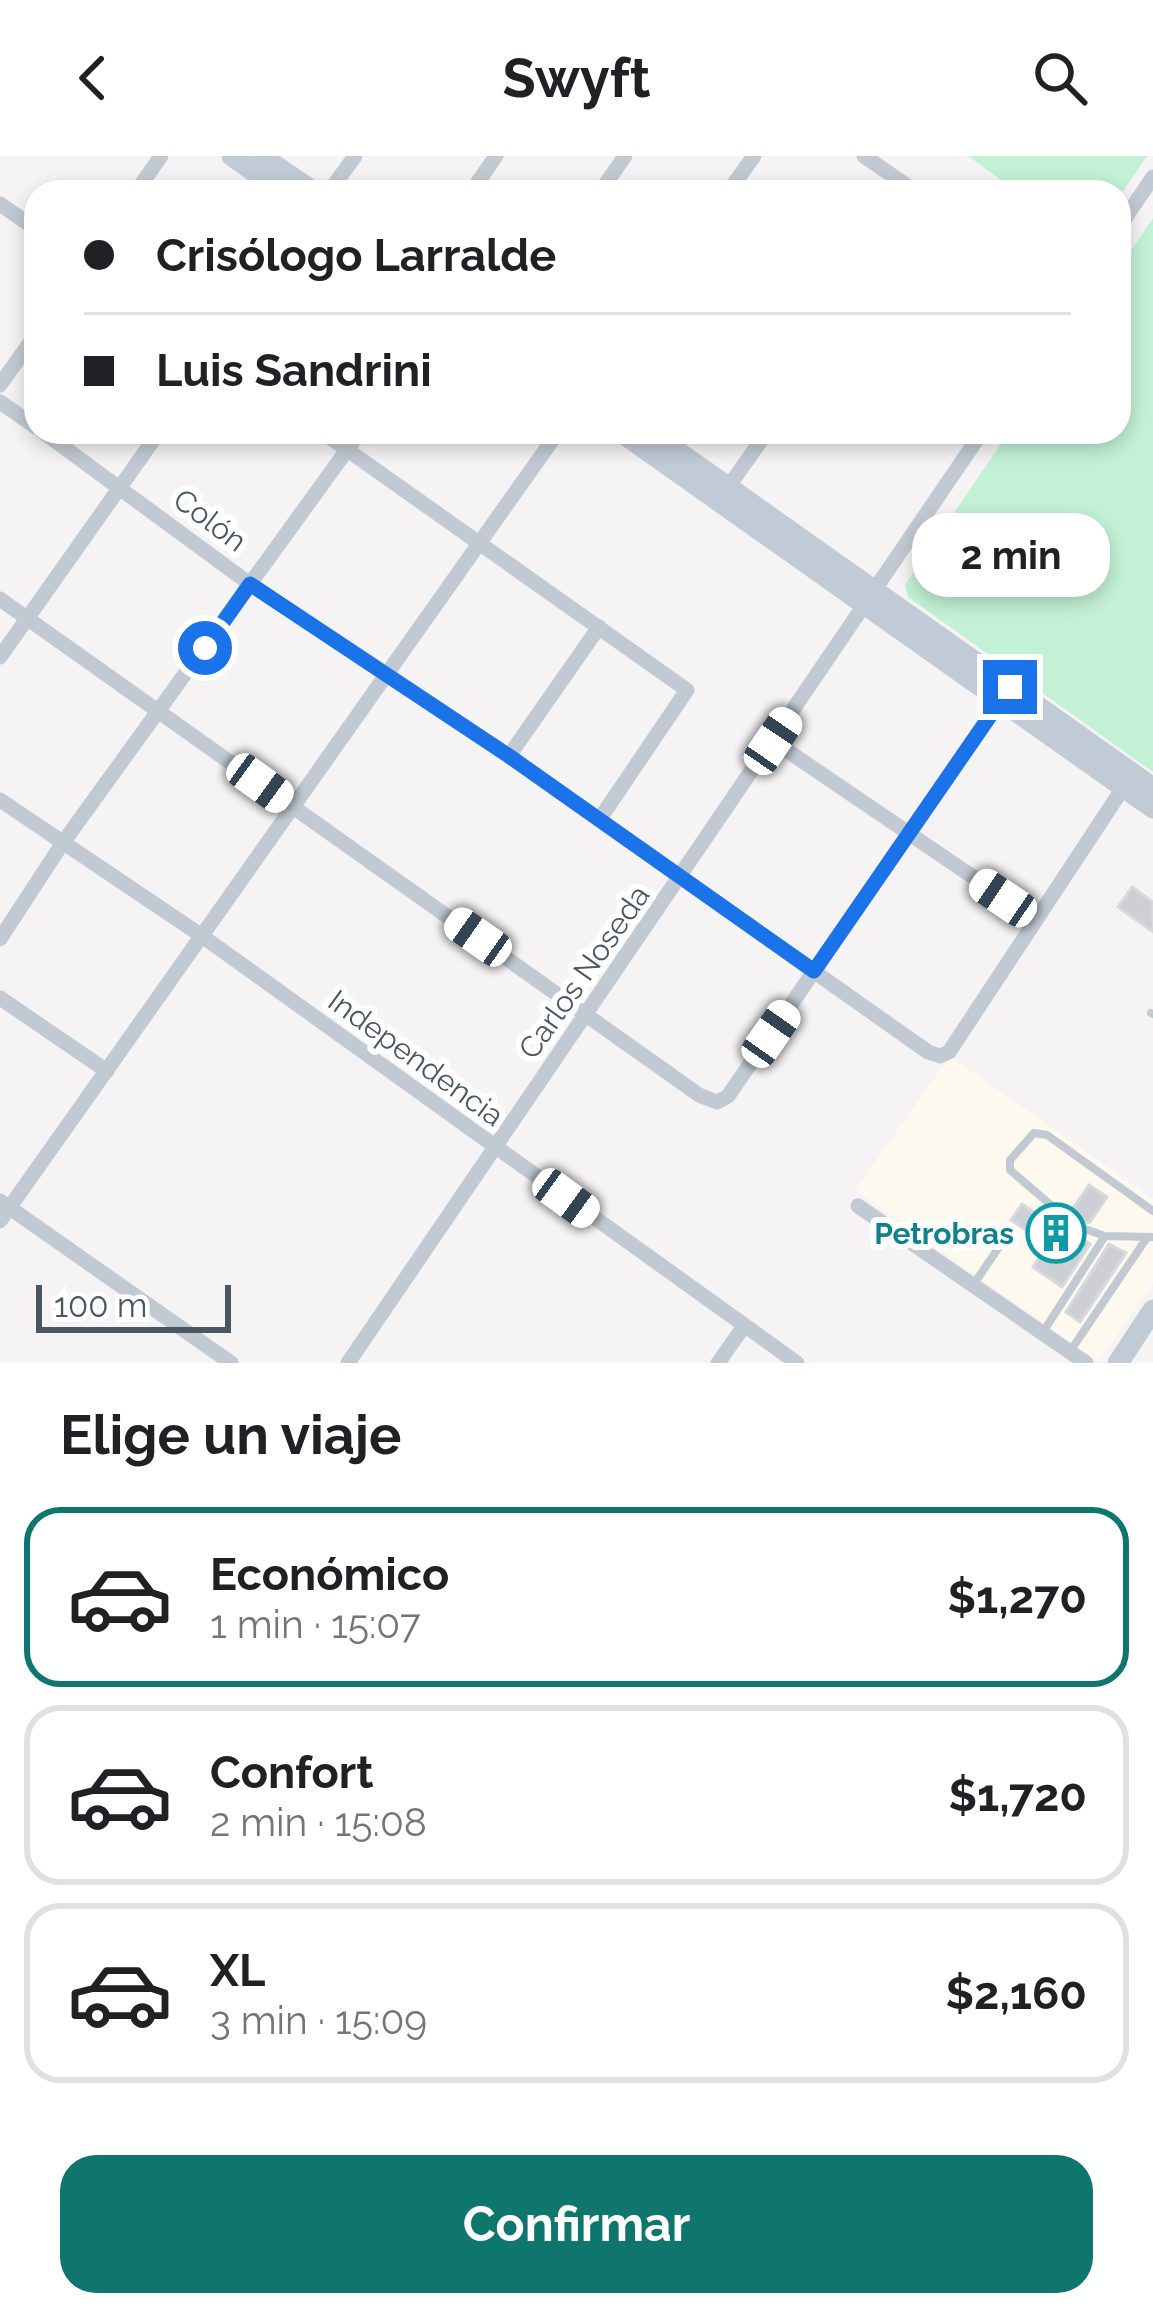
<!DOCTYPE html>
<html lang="es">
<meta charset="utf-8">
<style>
body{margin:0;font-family:Raleway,sans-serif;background:#f2f2f2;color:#202124;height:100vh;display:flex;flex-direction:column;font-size:45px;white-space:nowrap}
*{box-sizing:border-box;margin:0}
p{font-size:39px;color:#757577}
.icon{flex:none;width:66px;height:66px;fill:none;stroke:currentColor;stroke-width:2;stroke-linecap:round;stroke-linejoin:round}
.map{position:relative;height:1207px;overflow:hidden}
.side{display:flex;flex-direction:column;background:#fff;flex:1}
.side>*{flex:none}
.top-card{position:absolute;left:24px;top:24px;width:1107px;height:264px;border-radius:36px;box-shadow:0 6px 18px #0003;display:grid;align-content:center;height:264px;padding:0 60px;background:#fff}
.scale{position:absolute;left:36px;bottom:30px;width:195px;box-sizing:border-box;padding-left:12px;border:6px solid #4a5661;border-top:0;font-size:33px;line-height:42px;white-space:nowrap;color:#4a5661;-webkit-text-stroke:9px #fff;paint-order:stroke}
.end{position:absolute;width:54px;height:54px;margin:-27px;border:15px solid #1a73e8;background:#fff;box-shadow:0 0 0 6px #fff}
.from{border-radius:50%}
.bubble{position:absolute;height:84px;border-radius:36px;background:#fff;box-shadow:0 6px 18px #0003;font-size:39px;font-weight:700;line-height:84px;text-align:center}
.car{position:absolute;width:36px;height:72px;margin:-36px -18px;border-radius:15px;box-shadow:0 0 9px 3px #0007;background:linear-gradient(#fff 24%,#345 0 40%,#fff 0 76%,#345 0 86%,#fff 0)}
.top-card b{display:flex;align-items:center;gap:42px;height:114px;font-size:45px}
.top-card b+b{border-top:3px solid #e0e0e0}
.top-card i{width:30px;height:30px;background:#202124}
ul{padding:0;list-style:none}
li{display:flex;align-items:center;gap:36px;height:180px;margin:0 24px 18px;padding:0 36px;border:6px solid #e0e0e0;border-radius:36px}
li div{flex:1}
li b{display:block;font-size:45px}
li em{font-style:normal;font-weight:700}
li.selected{border-color:#0f766e}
li>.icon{width:108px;height:108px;stroke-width:1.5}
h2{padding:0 60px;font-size:54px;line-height:144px}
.action{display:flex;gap:24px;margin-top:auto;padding:24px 60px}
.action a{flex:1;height:138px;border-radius:36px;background:#0f766e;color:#fff;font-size:48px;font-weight:700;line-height:138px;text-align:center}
header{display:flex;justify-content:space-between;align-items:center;height:156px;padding:0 60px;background:#fff;font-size:54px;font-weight:700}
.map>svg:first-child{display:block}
.commercial{fill:#fdf9ef}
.green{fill:#c3f1d5}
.building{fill:#cdcfd5;stroke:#d7d9de;stroke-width:3}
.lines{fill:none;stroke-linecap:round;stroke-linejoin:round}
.service{stroke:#c1cad2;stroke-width:8}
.minor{stroke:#c1cad2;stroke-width:15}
.secondary{stroke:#c1cbd6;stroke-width:21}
.route{stroke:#1a73e8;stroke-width:15}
.labels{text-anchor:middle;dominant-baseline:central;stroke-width:12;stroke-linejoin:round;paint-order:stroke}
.street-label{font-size:30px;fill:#4a5661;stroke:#fff}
.culture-label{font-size:30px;font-weight:bold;fill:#0d838f;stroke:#fff;text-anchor:end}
</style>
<header><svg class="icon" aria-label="back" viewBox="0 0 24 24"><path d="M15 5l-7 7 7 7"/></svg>Swyft<svg class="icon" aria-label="search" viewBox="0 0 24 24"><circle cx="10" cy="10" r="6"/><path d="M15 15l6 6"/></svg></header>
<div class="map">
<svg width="1153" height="1207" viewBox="0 0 1153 1207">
<rect width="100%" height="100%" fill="#f5f3f3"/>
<path class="commercial" d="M950 900 1153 1043V1127L1099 1206 855 1034Z"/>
<path class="green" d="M968 0H1147L1119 41V36H1018Z
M1153 62V616L908 441 905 429 1009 276H1119V112Z"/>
<path class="building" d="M1132 731 1153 746V776L1118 751Z
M1089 1029 1107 1041 1090 1066 1078 1069 1079 1081 1090 1088 1062 1131 1033 1111 1048 1089 1011 1064 1022 1048 1059 1073 1062 1069H1070L1074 1062 1071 1055Z
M1109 1088 1126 1097 1080 1166 1066 1156Z"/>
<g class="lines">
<path class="service" d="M1151 857 1153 858
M1066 1062 1010 1014V1004L1034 977 1047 979 1153 1055
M1085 1073 1105 1080
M974 1128 1005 1082
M1043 1176 1105 1080 1153 1081
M1071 1194 1146 1083"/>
<path class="minor" d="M864 0 916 36
M136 36 161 0
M329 36 355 0
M471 36 496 0
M600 36 625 0
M728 36 754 0
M0 48 36 73
M1119 71 1153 21
M0 229 36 178
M0 246 36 271
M43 276 250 428 509 600 928 896 940 900 949 896 1127 626
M322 276 687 534 599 664
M724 337 767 276
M0 443 699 939 717 946 728 940 1005 538
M0 501 159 276
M773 585 1035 763
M509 600 599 471
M0 644 202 780 797 1207
M0 783 62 688 360 276
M0 842 107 915
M0 1045 231 1207
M858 1050 1086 1207
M0 1065 558 276
M348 1207 982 276
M718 1207 744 1170"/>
<path class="secondary" d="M232 0 283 36
M261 0 314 36
M621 276 1153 652
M650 276 1153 632
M1118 1207 1153 1154"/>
</g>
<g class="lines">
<path class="route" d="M205 492 250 428 509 600 814 815 1010 531"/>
</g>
<defs>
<g id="building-ring" transform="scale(3)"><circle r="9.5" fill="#fff" stroke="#0f9aa8" stroke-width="1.5"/><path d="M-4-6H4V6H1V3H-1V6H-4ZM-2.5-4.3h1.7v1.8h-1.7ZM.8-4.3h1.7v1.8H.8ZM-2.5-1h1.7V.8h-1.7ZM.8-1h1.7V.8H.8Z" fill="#0f9aa8"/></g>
</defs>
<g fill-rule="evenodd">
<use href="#building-ring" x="1056" y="1077"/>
</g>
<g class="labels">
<g class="street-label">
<text transform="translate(210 364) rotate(37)">Colón</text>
<text transform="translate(584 816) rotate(-55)">Carlos Noseda</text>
<text transform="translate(416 902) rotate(36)">Independencia</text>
</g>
<g class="culture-label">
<text x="1014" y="1077">Petrobras</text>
</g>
</g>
</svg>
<div class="scale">100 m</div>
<i class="end from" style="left:205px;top:492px"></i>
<i class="end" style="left:1010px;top:531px"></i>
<div class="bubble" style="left:912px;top:357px;width:198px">2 min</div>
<i class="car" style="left:773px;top:585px;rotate:34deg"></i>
<i class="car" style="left:260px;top:627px;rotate:126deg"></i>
<i class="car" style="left:1003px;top:742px;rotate:304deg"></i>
<i class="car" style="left:478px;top:781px;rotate:305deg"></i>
<i class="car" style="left:771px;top:878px;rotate:35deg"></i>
<i class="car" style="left:566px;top:1042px;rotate:126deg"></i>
<div class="top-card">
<b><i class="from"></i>Crisólogo Larralde</b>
<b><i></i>Luis Sandrini</b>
</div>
</div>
<section class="side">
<h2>Elige un viaje</h2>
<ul>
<li class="selected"><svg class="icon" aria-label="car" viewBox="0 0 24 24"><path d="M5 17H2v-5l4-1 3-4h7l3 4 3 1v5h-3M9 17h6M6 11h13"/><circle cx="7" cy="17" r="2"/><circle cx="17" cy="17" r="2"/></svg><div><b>Económico</b><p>1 min · 15:07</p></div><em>$1,270</em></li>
<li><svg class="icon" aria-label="car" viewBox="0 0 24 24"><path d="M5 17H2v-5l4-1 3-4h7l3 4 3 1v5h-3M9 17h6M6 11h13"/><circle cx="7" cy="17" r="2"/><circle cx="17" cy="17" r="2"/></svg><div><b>Confort</b><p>2 min · 15:08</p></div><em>$1,720</em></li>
<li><svg class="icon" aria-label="car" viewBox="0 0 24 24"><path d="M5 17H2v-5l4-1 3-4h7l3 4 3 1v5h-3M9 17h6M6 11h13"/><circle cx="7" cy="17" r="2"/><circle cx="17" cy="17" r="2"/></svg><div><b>XL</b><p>3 min · 15:09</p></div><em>$2,160</em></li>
</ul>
<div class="action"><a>Confirmar</a></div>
</section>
